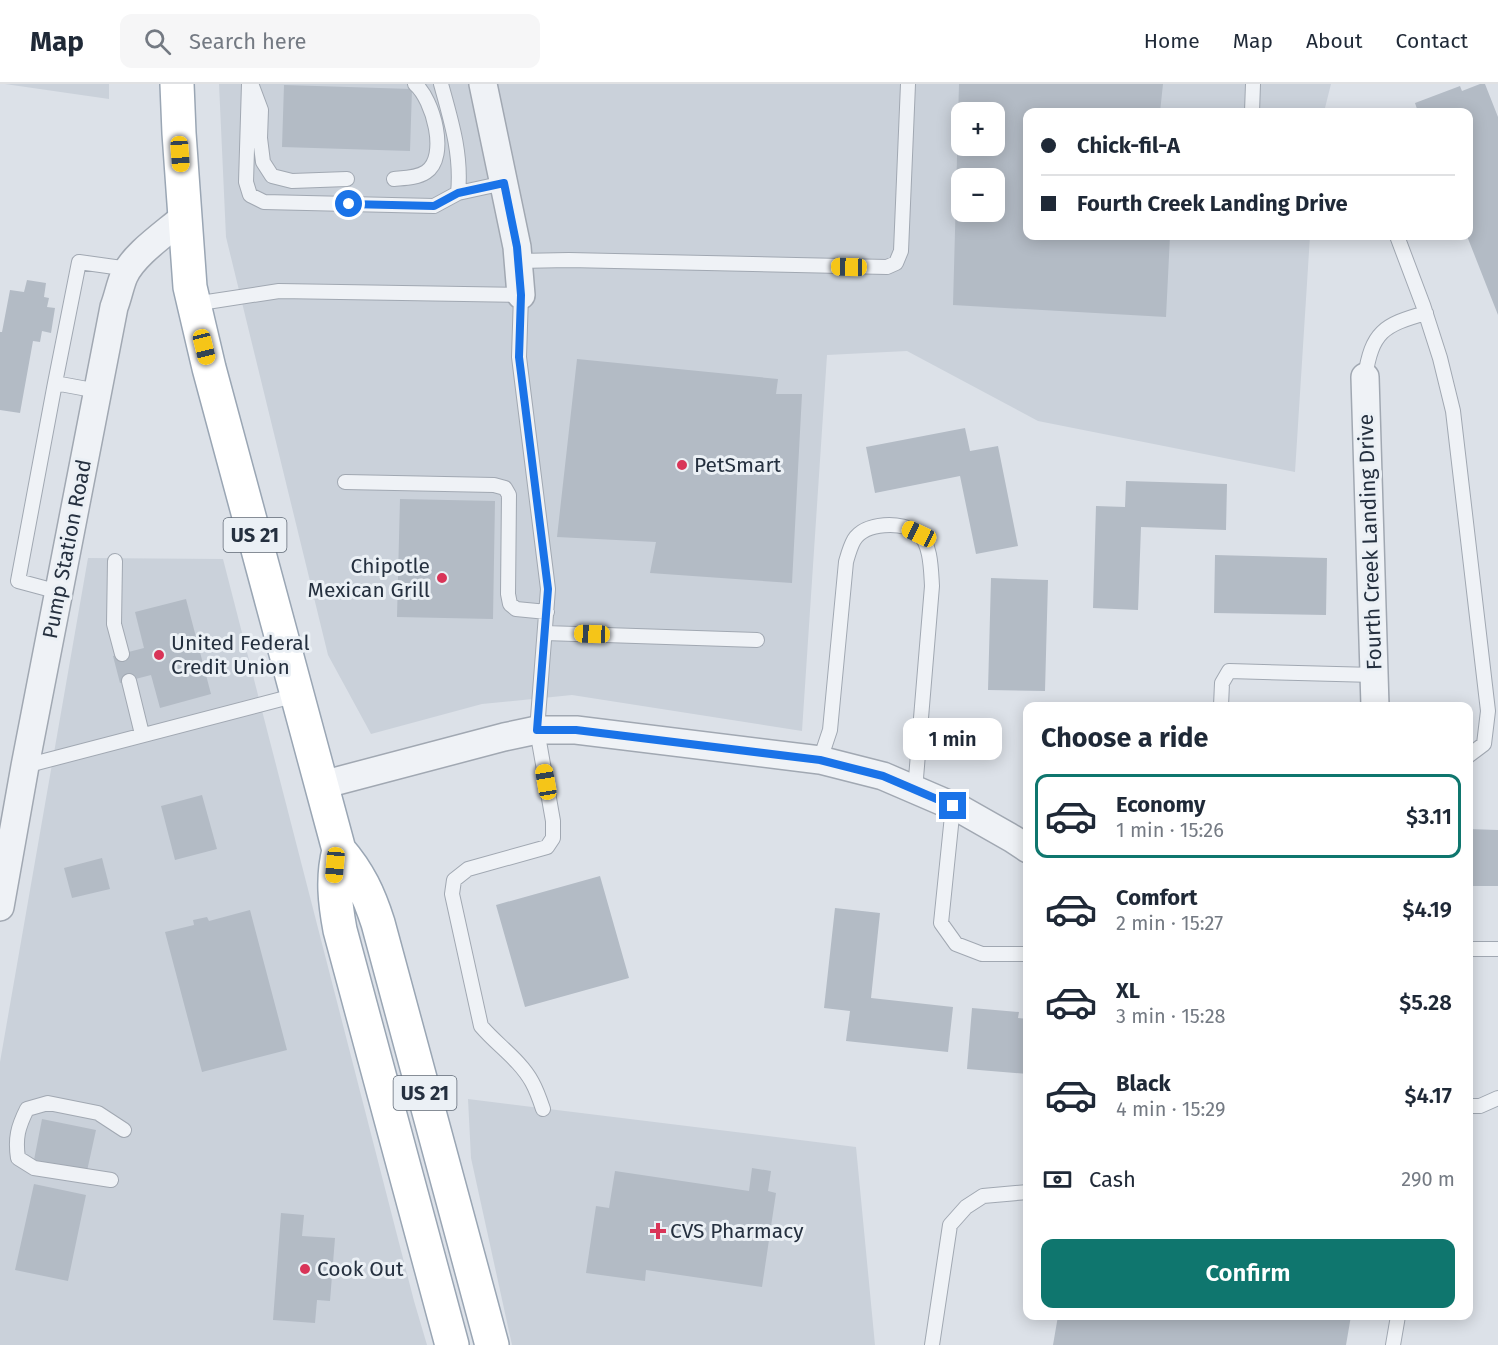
<!DOCTYPE html>
<meta charset="utf-8">
<style>
body{margin:0;font-family:"Fira Sans",sans-serif;background:#f6f6f7;color:#1f2937;height:100vh;display:flex;flex-direction:column;font-size:22px;white-space:nowrap}
*{box-sizing:border-box;margin:0}
p{font-size:20px;color:#747a83}
.icon{flex:none;width:33px;height:33px;fill:none;stroke:currentColor;stroke-width:2;stroke-linecap:round;stroke-linejoin:round}
.map{position:relative;flex:1;overflow:hidden}
.panel{position:absolute;left:1023px;top:618px;width:450px;height:618px;display:flex;flex-direction:column;background:#fff;border-radius:12px;box-shadow:0 3px 15px #0003}
.panel>*{flex:none}
.top-card{position:absolute;left:1023px;top:24px;width:450px;height:132px;border-radius:12px;box-shadow:0 3px 15px #0003;display:grid;align-content:center;height:132px;padding:0 18px;background:#fff}
.controls{position:absolute;left:951px;top:18px;display:grid;gap:12px}
.controls a{display:grid;place-items:center;width:54px;height:54px;border-radius:12px;background:#fff;box-shadow:0 3px 15px #0003;font-size:30px}
.end{position:absolute;width:27px;height:27px;margin:-14px;border:8px solid #1a73e8;background:#fff;box-shadow:0 0 0 3px #fff}
.from{border-radius:50%}
.bubble{position:absolute;height:42px;border-radius:12px;background:#fff;box-shadow:0 3px 15px #0003;font-size:20px;font-weight:600;line-height:42px;text-align:center}
.car{position:absolute;width:18px;height:36px;margin:-18px -9px;border-radius:8px;box-shadow:0 0 4px 2px #0007;background:linear-gradient(#f5c518 24%,#345 0 40%,#f5c518 0 76%,#345 0 86%,#f5c518 0)}
.top-card b{display:flex;align-items:center;gap:21px;height:57px;font-size:22px}
.top-card b+b{border-top:2px solid #e0e1e3}
.top-card i{width:15px;height:15px;background:#1f2937}
ul{padding:0;list-style:none}
li{display:flex;align-items:center;gap:18px;height:84px;margin:0 12px 9px;padding:0 6px;border:3px solid transparent;border-radius:12px}
li div{flex:1}
li b{display:block;font-size:22px}
li em{font-style:normal;font-weight:600}
li.on{border-color:#0f766e}
li>.icon{width:54px;height:54px;stroke-width:1.5}
h2{padding:0 18px;font-size:27px;line-height:72px}
.pay{display:flex;align-items:center;gap:15px;height:66px;padding:0 18px;font-size:22px}
.pay p{margin-inline-start:auto}
.primary-button{display:flex;gap:12px;margin-top:auto;padding:12px 18px}
.primary-button a{flex:1;height:69px;border-radius:12px;background:#0f766e;color:#fff;font-size:24px;font-weight:600;line-height:69px;text-align:center}
header{display:flex;align-items:center;gap:36px;box-sizing:border-box;height:84px;padding:0 30px;background:#fff;border-bottom:2px solid #e0e1e3}
header strong{font-size:28px}
nav{display:flex;gap:33px;margin-inline-start:auto;font-size:21px}
.search{width:420px;height:54px;background:#f6f6f7;display:flex;align-items:center;gap:15px;box-sizing:border-box;padding:0 21px;border-radius:12px;color:#747a83;font-size:22px}
.map>svg:first-child{display:block}
.built{fill:#cad1da;fill-rule:evenodd}
.building{fill:#b3bbc5;fill-rule:evenodd}
.lines{fill:none;stroke-linecap:round;stroke-linejoin:round}
.lane-casing{stroke:#a1a8b2;stroke-width:16}
.street-casing{stroke:#a1a8b2;stroke-width:30}
.primary-casing{stroke:#9aa6b4;stroke-width:36}
.lane{stroke:#eff2f6;stroke-width:14}
.street{stroke:#eff2f6;stroke-width:27}
.primary{stroke:#fff;stroke-width:33}
.route{stroke:#1a73e8;stroke-width:8}
.poi-dot{fill:#d93458;stroke:#ebf0f5;stroke-width:2}
.labels{text-anchor:middle;dominant-baseline:central;stroke-width:6;stroke-linejoin:round;paint-order:stroke}
.shield{fill:#ebf0f5;stroke:#606a76;stroke-width:1.5}
.shield-label{font-size:20px;font-weight:bold;fill:#25303f}
.poi-label{font-size:21px;fill:#25303f;stroke:#ebf0f5;text-anchor:start}
.street-label{font-size:21px;fill:#25303f;stroke:#ebf0f5}
</style>
<header>
<strong>Map</strong>
<div class="search"><svg class="icon" aria-label="search" viewBox="0 0 24 24"><circle cx="10" cy="10" r="6"/><path d="M15 15l6 6"/></svg>Search here</div>
<nav><a>Home</a><a>Map</a><a>About</a><a>Contact</a></nav>
</header>
<div class="map">
<svg width="1498" height="1261" viewBox="0 0 1498 1261">
<rect width="100%" height="100%" fill="#dce1e8"/>
<path class="built" d="M5 0H109V15Z
M219 0H1331L1324 28H1028V152H1310L1295 388 1038 337 907 267 827 271 802 647 572 611 482 620 371 650 328 571 226 153ZM962 28H994V62H962ZM962 94H994V128H962Z
M88 474 223 475 414 1217 427 1261H0V978Z
M468 1015 856 1063 875 1261H512L471 1074Z"/>
<path class="building" d="M959 0H1163L1160 28H1028V152H1170L1166 233 953 221ZM962 28H994V62H962ZM962 94H994V128H962Z
M1480 0H1485L1498 33V231L1467 152H1468V28H1418L1415 19 1460 2 1462 7Z
M284 1 412 5 410 67 282 63Z
M27 196 46 199 44 213 49 214 47 223 55 224 51 249 42 247 40 258 33 257 20 329 0 326V248H2L10 206 24 208Z
M577 275 778 295 776 310H802L792 499 650 489 656 458 557 453Z
M965 344 970 367 998 362 1018 462 976 470 960 392 875 409 866 363Z
M1126 397 1227 400 1226 446 1141 443 1138 526 1093 524 1096 422 1125 423Z
M400 415 495 417 493 535 397 533Z
M1215 471 1327 474 1326 531 1214 529Z
M991 494 1048 496 1045 607 988 606Z
M186 515 211 610 160 624 151 591 120 599 113 572 144 564 135 528Z
M202 711 217 765 175 776 161 722Z
M1468 745 1498 746V802H1468Z
M102 774 110 805 72 814 64 784Z
M600 792 629 894 525 923 496 821Z
M835 824 880 829 871 914 953 923 948 968 846 957 850 927 824 924Z
M250 826 287 966 202 988 165 848 194 841 193 836 207 833 209 837Z
M972 924 1019 928 1018 934 1028 935V990L967 985Z
M42 1035 96 1046 87 1087 34 1076Z
M752 1084 771 1087 768 1107 776 1109 762 1203 646 1186 645 1197 586 1189 596 1122 609 1124 615 1087 749 1107Z
M34 1100 86 1111 68 1197 15 1186Z
M281 1129 304 1131 302 1152 335 1154 330 1217 317 1216 315 1239 273 1236Z
M1058 1232H1351L1346 1261H1053Z"/>
<g class="lines">
<g class="lane-casing">
<path id="lane" d="M249 0 246 98 250 111 264 118 434 122 458 109 504 99
M441 0C451 36 462 71 458 109
M252 2 261 26 260 54 263 78 272 92 292 97 347 95
M1252 28 1253 0
M394 95C405 94 417 94 426 88 449 73 433 15 415 0
M1397 152 1423 221 1440 274 1453 327 1488 627 1484 660 1468 672
M518 177 569 176 887 183 896 179 901 167 908 0
M194 220 279 207 521 211 519 273 548 505 537 646 553 737V754L547 763 468 785 454 796 452 810 481 942C497 961 520 976 532 998 537 1007 540 1016 543 1025
M1365 293C1372 248 1383 241 1426 229
M55 299 18 497 59 508
M98 307 55 299 79 178 129 185
M345 398 494 401 505 404 509 411 508 510 510 520 516 525 547 528
M115 477 114 540 122 570
M545 549 757 556
M129 597 142 650
M1221 622 1222 599 1229 587 1374 591
M820 676 830 646 846 478C848 471 850 463 854 456 865 438 902 437 918 449 931 459 931 486 932 502L915 706
M25 682 297 611
M953 722 941 839 956 860 982 870H1028
M1468 865H1498
M1468 1022H1480L1498 1014
M111 1096 34 1084 18 1074C15 1054 18 1043 27 1025L48 1019 98 1029 124 1046
M932 1261 950 1141 966 1123 983 1112 1028 1108
M1393 1261 1398 1232"/>
</g>
<g class="street-casing">
<path id="street" d="M483 0 517 163 521 211
M1365 293 1375 622
M322 701 504 653 537 646H576L820 676 883 692 962 726 1013 755 1028 765
M0 823 25 682 114 223C118 213 120 201 124 192 134 170 166 149 184 133"/>
</g>
<g class="primary-casing">
<path id="primary" d="M177 0 179 49 190 203 209 284 339 766C359 789 369 811 378 839L492 1261
M339 766C332 794 335 819 340 846L452 1261"/>
</g>
<use href="#lane" class="lane"/>
<use href="#street" class="street"/>
<use href="#primary" class="primary"/>
</g>
<g class="lines">
<path class="route" d="M349 120 434 122 458 109 504 99 517 163 521 211 519 273 548 505 537 646H576L820 676 883 692 953 722"/>
</g>
<g class="poi-dot">
<circle cx="682" cy="381" r="6"/>
<circle cx="442" cy="494" r="6"/>
<circle cx="159" cy="571" r="6"/>
<path d="M655 1138h6v6h6v6h-6v6h-6v-6h-6v-6h6z"/>
<circle cx="305" cy="1185" r="6"/>
</g>
<g class="labels">
<g class="shield">
<rect x="223.5" y="434" width="63" height="34" rx="4.5"/>
<rect x="393.5" y="992" width="63" height="34" rx="4.5"/>
</g>
<g class="shield-label">
<text x="255" y="451">US 21</text>
<text x="425" y="1009">US 21</text>
</g>
<g class="poi-label">
<text x="694" y="381">PetSmart</text>
<text x="430" y="482" text-anchor="end">Chipotle<tspan x="430" dy="24">Mexican Grill</tspan></text>
<text x="171" y="559">United Federal<tspan x="171" dy="24">Credit Union</tspan></text>
<text x="670" y="1147">CVS Pharmacy</text>
<text x="317" y="1185">Cook Out</text>
</g>
<g class="street-label">
<text transform="translate(1370 458) rotate(-92)">Fourth Creek Landing Drive</text>
<text transform="translate(67 465) rotate(-79)">Pump Station Road</text>
</g>
</g>
</svg>
<div class="controls">
<a>+</a>
<a>−</a>
</div>
<i class="end from" style="left:349px;top:120px"></i>
<i class="end" style="left:953px;top:722px"></i>
<div class="bubble" style="left:903px;top:634px;width:99px">1 min</div>
<i class="car" style="left:180px;top:70px;rotate:176deg"></i>
<i class="car" style="left:849px;top:183px;rotate:271deg"></i>
<i class="car" style="left:204px;top:263px;rotate:166deg"></i>
<i class="car" style="left:919px;top:450px;rotate:295deg"></i>
<i class="car" style="left:592px;top:550px;rotate:272deg"></i>
<i class="car" style="left:546px;top:698px;rotate:350deg"></i>
<i class="car" style="left:335px;top:781px;rotate:185deg"></i>
<div class="top-card">
<b><i class="from"></i>Chick-fil-A</b>
<b><i></i>Fourth Creek Landing Drive</b>
</div>
<section class="panel">
<h2>Choose a ride</h2>
<ul>
<li class="on"><svg class="icon" aria-label="car" viewBox="0 0 24 24"><path d="M5 17H2v-5l4-1 3-4h7l3 4 3 1v5h-3M9 17h6M6 11h13"/><circle cx="7" cy="17" r="2"/><circle cx="17" cy="17" r="2"/></svg><div><b>Economy</b><p>1 min · 15:26</p></div><em>$3.11</em></li>
<li><svg class="icon" aria-label="car" viewBox="0 0 24 24"><path d="M5 17H2v-5l4-1 3-4h7l3 4 3 1v5h-3M9 17h6M6 11h13"/><circle cx="7" cy="17" r="2"/><circle cx="17" cy="17" r="2"/></svg><div><b>Comfort</b><p>2 min · 15:27</p></div><em>$4.19</em></li>
<li><svg class="icon" aria-label="car" viewBox="0 0 24 24"><path d="M5 17H2v-5l4-1 3-4h7l3 4 3 1v5h-3M9 17h6M6 11h13"/><circle cx="7" cy="17" r="2"/><circle cx="17" cy="17" r="2"/></svg><div><b>XL</b><p>3 min · 15:28</p></div><em>$5.28</em></li>
<li><svg class="icon" aria-label="car" viewBox="0 0 24 24"><path d="M5 17H2v-5l4-1 3-4h7l3 4 3 1v5h-3M9 17h6M6 11h13"/><circle cx="7" cy="17" r="2"/><circle cx="17" cy="17" r="2"/></svg><div><b>Black</b><p>4 min · 15:29</p></div><em>$4.17</em></li>
</ul>
<div class="pay"><svg class="icon" aria-label="cash" viewBox="0 0 24 24"><path d="M3 7h18v10H3z"/><circle cx="12" cy="12" r="2"/></svg>Cash<p>290 m</p></div>
<div class="primary-button"><a>Confirm</a></div>
</section>
</div>
